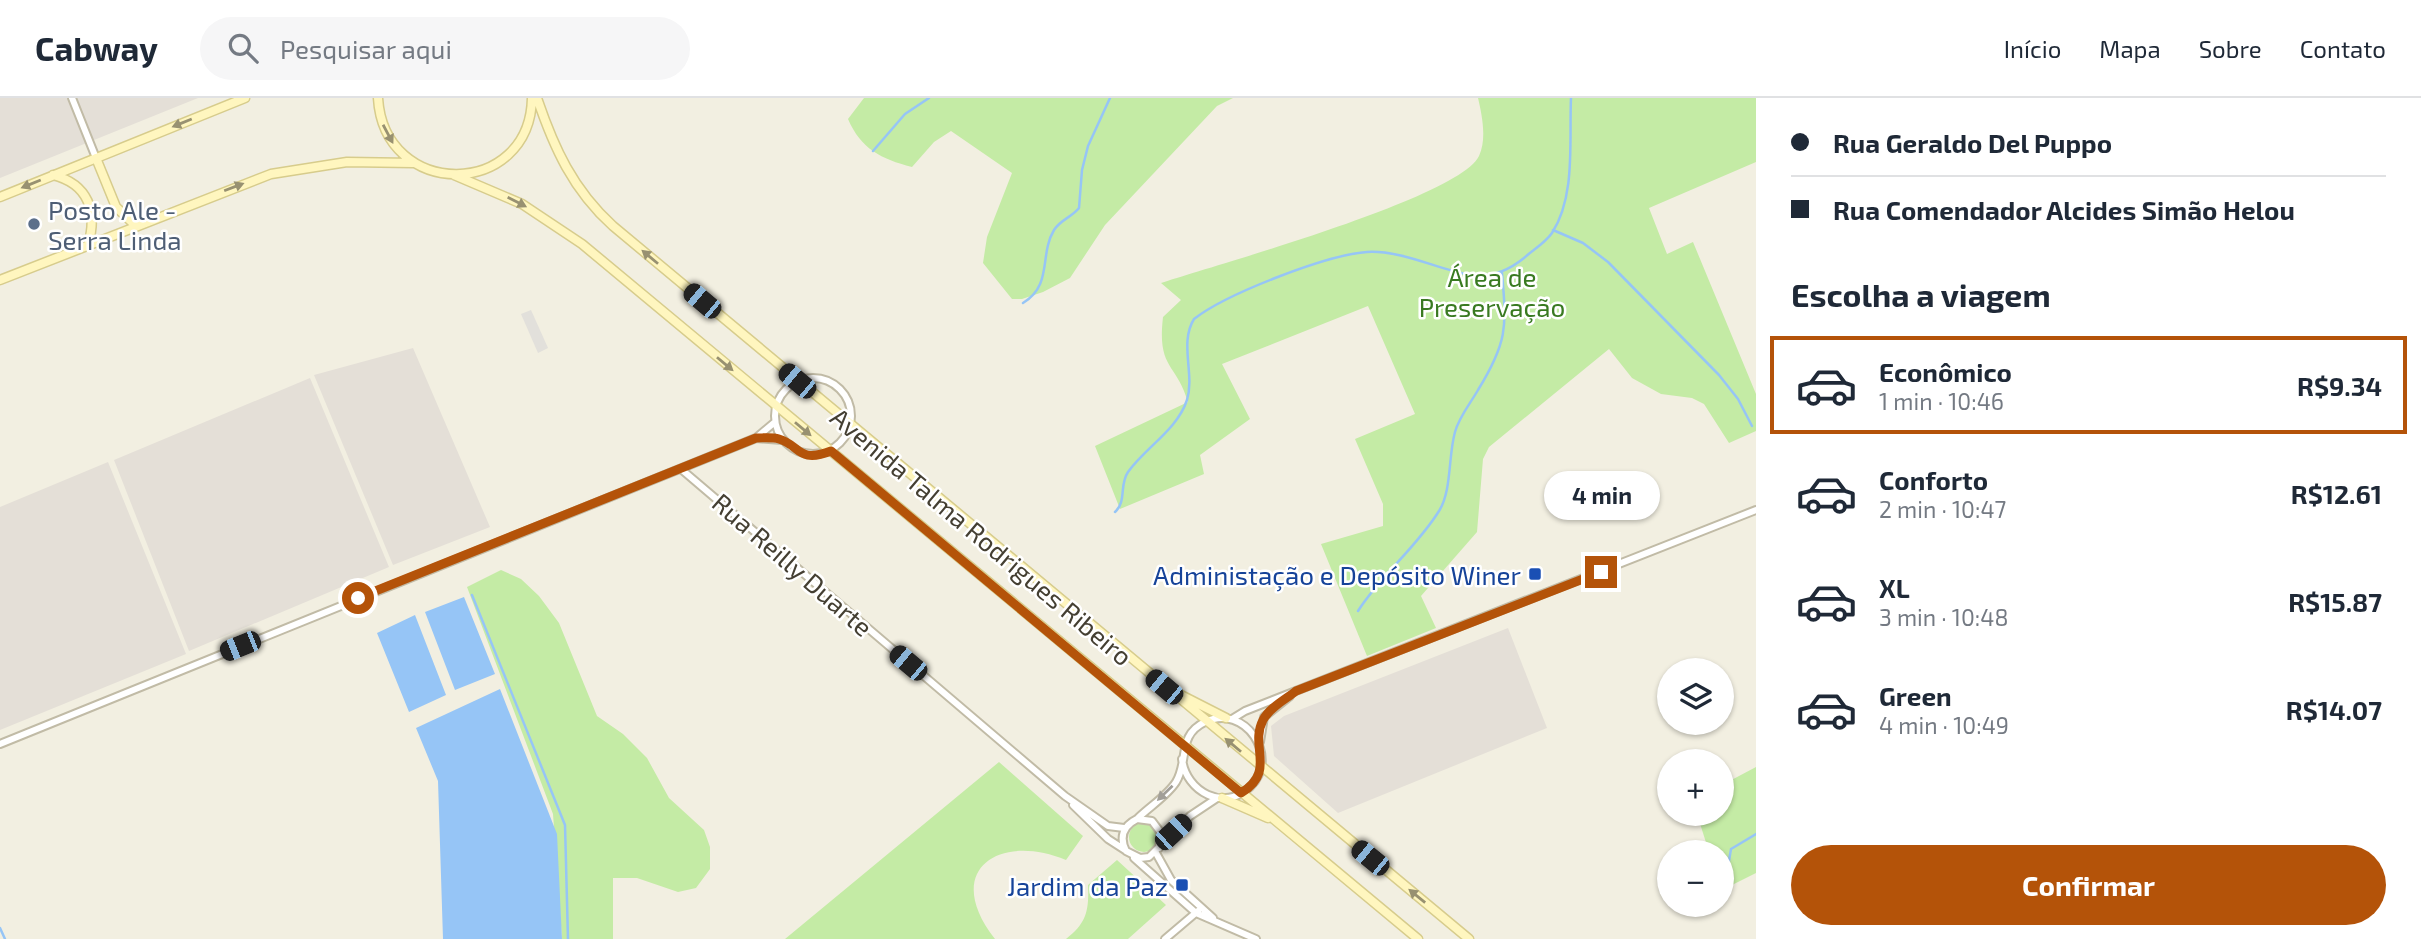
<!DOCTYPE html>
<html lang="pt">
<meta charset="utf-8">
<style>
body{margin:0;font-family:"Exo 2",sans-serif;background:#f6f6f7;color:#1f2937;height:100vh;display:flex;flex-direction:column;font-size:26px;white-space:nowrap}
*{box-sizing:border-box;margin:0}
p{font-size:23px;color:#747a83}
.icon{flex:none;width:38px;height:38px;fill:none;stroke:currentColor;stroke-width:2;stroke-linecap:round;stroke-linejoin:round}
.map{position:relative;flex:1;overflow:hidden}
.drawer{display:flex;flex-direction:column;background:#fff;width:665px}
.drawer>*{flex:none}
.hud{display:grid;align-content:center;height:154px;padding:0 35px;background:#fff}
.fabs{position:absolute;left:1657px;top:560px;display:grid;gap:14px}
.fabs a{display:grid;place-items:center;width:77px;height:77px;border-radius:50%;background:#fff;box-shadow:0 2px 5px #0004;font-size:35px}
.end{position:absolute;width:32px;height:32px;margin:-16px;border:9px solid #b45309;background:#fff;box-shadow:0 0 0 4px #fff}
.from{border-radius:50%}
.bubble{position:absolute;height:49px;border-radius:24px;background:#fff;box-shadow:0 2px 5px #0004;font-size:23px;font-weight:700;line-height:49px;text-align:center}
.car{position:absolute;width:21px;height:42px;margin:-21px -10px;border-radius:9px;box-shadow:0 0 5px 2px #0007;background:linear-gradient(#222 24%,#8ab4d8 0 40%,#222 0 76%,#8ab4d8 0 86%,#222 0)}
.hud b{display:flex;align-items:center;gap:24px;height:66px;font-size:26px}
.hud b+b{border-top:2px solid #e0e1e3}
.hud i{width:18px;height:18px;background:#1f2937}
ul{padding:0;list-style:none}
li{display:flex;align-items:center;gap:21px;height:98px;margin:0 14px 10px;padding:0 21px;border:4px solid transparent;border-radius:0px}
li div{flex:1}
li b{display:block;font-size:26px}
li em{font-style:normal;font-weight:700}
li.current{border-color:#b45309}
li>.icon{width:63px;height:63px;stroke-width:1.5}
h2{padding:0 35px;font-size:32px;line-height:84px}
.button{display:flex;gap:14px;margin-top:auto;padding:14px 35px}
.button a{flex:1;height:80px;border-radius:42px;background:#b45309;color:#fff;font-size:28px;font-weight:700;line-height:80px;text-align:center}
header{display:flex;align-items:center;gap:42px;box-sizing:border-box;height:98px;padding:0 35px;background:#fff;border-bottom:2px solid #e0e1e3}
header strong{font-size:33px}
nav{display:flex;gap:38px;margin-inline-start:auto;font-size:24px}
.search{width:490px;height:63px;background:#f6f6f7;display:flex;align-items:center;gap:18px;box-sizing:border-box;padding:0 24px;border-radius:38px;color:#747a83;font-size:26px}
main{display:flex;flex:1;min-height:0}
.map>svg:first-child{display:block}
.industrial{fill:#e4dfd7}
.green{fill:#c4eba5}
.parking{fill:#e2e0db}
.water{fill:#96c5f6}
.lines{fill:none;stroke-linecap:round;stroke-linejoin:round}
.stream{stroke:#96c5f6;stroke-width:2.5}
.street-casing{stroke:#c1bba6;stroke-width:10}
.secondary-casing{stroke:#d7cc8c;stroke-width:11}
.street{stroke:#fff;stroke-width:6}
.secondary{stroke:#fff6bf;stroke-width:8}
.oneway{fill:#989171}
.oneway2{fill:#a29f98}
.route{stroke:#b45309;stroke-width:9}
.service-dot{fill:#5c6f8a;stroke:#fff;stroke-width:2.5}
.transit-dot{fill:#1a4fb4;stroke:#fff;stroke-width:2.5}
.labels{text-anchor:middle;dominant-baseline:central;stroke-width:5;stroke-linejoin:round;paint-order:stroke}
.service-label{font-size:26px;fill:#4e5e75;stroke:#fff;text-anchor:start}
.park-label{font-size:26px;fill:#397a21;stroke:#fff}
.street-label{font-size:26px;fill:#443f32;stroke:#fff}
.transit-label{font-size:26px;fill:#164399;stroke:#fff;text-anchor:end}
</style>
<header>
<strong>Cabway</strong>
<div class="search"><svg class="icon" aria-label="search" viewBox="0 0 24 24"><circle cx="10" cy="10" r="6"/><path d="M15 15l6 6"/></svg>Pesquisar aqui</div>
<nav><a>Início</a><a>Mapa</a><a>Sobre</a><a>Contato</a></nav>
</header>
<main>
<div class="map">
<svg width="1756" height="841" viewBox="0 0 1756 841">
<rect width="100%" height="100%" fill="#f2efe1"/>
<path class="industrial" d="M0 0H198L0 80Z
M413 250 490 429 393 467 314 277Z
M310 280 389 469 189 553 114 362Z
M108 364 186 556 0 632V409Z
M1508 530 1547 630 1338 715 1274 658 1271 628 1284 618Z"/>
<path class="green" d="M864 0H1233L1217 8 1105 127 1070 180 1043 194 1022 201H1012L983 165 987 139 1012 75 951 33 934 44 912 69C881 61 861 51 848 21Z
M1478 0H1756V64L1649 110 1667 156 1693 144 1756 296V333L1729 345 1704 306 1692 300 1661 296 1632 280 1609 251 1489 349 1483 361 1477 434 1421 498 1436 530 1367 558 1321 446 1383 428V406L1355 341 1415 316 1368 208 1222 266 1250 321 1200 357 1204 376 1120 411 1095 348 1188 304C1176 264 1157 271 1163 219L1181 202 1161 185C1215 167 1459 100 1479 58 1487 41 1482 17 1478 0Z
M501 472 521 481 539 498 559 525 597 618 623 636 647 660 669 700 704 732 710 749V771L696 790 678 794 637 780H613V841H562L553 716 467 489Z
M999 664 1083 738 1066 762C999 734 941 772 995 841H785Z
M1756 669V775L1722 792V754H1709L1697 716H1722V687Z
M1129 739a15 15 0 1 1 30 0a15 15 0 1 1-30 0Z
M1117 762 1166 807 1128 841H1066C1087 825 1089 812 1088 787Z"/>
<path class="parking" d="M531 212 548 250 538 255 521 216Z"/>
<path class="water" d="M464 499 495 576 455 592 425 514Z
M415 517 446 597 409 614 377 535Z
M500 591 557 736 562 841H443L438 683 416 630Z"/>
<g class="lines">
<path class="stream" d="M873 53 905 16 929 0
M1553 132 1583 145 1608 164 1719 277 1738 301 1752 328
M1023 205C1053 187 1039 157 1054 132 1060 122 1072 119 1079 110L1082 72 1088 48 1110 0
M1115 414C1127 403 1119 387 1128 374 1146 349 1177 332 1187 302 1195 276 1179 245 1194 221 1226 196 1326 157 1367 154 1401 152 1437 171 1470 177 1491 180 1508 173 1524 160 1533 152 1545 145 1552 135 1576 98 1569 43 1571 0
M472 497 565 727 568 841
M1358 513C1381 477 1416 450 1439 413 1452 392 1448 359 1455 334 1459 319 1470 306 1478 292 1507 245 1507 230 1502 175
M1725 786 1731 751 1756 736
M0 830 5 841"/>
<g class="street-casing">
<path id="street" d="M72 0 96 60
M775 318a38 38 0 1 1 76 0a38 38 0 1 1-76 0Z
M756 340 782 342
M681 371 1065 698 1108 728 1124 730
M1232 621 1245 613 1756 412
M1260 644 1264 619 1290 598
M0 646 756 340 775 324
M1073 707 1108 741 1125 752
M1137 721C1149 709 1167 698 1176 684 1189 663 1177 637 1205 624 1245 605 1281 659 1250 689 1224 714 1186 694 1182 661
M1159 750 1161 735 1152 723 1137 721C1123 728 1119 739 1126 753L1140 760 1149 759 1190 718 1217 700
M1156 755 1171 782 1213 820
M1134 760 1196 815 1256 841
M1165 841 1198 813"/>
</g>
<g class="secondary-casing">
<path id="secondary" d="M378 0C384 102 530 101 532 0
M537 0C554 50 573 92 613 128L1469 841
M96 60 116 109 135 127
M53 77C88 86 98 113 88 147
M454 77 522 106 582 146 1418 841
M0 99 245 0
M0 182 271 76 347 64 413 65
M1173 593 1226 620
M1222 700 1268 720"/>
</g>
<use href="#street" class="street"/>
<use href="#secondary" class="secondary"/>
</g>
<defs><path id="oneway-solid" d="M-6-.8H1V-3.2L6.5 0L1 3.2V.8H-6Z" transform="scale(1.75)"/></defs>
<g class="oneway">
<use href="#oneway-solid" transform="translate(182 25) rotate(158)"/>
<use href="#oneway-solid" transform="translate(388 36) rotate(62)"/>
<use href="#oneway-solid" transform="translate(31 86) rotate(158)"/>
<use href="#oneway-solid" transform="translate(234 89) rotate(-21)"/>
<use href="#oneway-solid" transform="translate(517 104) rotate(27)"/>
<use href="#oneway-solid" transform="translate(650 159) rotate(-140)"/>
<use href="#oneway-solid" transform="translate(725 266) rotate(40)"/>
<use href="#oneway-solid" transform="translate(803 331) rotate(40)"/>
<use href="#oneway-solid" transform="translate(1233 647) rotate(-140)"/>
<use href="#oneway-solid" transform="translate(1417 798) rotate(-141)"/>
</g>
<use class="oneway2" href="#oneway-solid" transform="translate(1165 695) rotate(136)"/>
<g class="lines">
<path class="route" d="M358 500 756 340C764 340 772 339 779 341 800 347 798 366 831 353L1241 695C1277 673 1249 649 1263 622 1269 610 1286 601 1296 593L1601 474"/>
</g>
<circle class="service-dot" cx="34" cy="126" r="7"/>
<g class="transit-dot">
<rect x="1528" y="469" width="14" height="14" rx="3.5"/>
<rect x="1175" y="780" width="14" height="14" rx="3.5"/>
</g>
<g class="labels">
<g class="service-label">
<text x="48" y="111">Posto Ale -<tspan x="48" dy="30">Serra Linda</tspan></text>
</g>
<g class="park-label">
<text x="1492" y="178">Área de<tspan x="1492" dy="30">Preservação</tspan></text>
</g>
<g class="street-label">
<text transform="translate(982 438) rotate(40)">Avenida Talma Rodrigues Ribeiro</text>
<text transform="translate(793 466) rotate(41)">Rua Reilly Duarte</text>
</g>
<g class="transit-label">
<text x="1521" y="476">Administação e Depósito Winer</text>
<text x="1168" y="787">Jardim da Paz</text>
</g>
</g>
</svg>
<div class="fabs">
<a><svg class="icon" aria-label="layers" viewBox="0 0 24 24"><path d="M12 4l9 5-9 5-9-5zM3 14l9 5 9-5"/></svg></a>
<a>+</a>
<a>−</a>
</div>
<i class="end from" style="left:358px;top:500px"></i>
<i class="end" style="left:1601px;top:474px"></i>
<div class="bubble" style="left:1544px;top:373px;width:116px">4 min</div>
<i class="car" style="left:702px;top:203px;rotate:310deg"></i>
<i class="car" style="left:797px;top:283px;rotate:310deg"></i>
<i class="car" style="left:240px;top:548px;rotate:248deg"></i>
<i class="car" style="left:908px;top:565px;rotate:310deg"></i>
<i class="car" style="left:1164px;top:589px;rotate:310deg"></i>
<i class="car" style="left:1173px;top:734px;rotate:47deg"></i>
<i class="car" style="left:1370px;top:760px;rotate:309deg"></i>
</div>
<section class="drawer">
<div class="hud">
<b><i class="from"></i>Rua Geraldo Del Puppo</b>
<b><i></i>Rua Comendador Alcides Simão Helou</b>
</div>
<h2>Escolha a viagem</h2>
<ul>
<li class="current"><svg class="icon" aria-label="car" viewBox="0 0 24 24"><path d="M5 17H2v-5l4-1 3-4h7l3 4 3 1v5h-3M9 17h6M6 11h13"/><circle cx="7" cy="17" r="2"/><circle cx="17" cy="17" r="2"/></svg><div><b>Econômico</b><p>1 min · 10:46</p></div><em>R$9.34</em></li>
<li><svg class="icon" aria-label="car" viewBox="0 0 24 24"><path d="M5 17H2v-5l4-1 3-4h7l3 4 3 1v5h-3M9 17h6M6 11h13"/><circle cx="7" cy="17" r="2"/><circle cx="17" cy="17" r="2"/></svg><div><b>Conforto</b><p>2 min · 10:47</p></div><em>R$12.61</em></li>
<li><svg class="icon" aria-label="car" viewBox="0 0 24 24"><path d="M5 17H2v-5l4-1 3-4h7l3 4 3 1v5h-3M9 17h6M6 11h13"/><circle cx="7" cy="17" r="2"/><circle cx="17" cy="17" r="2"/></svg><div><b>XL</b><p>3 min · 10:48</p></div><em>R$15.87</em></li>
<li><svg class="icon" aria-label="car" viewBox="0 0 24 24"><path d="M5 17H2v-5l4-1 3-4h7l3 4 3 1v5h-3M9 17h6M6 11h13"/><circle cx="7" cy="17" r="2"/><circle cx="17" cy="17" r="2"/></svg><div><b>Green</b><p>4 min · 10:49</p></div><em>R$14.07</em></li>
</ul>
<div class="button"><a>Confirmar</a></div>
</section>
</main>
